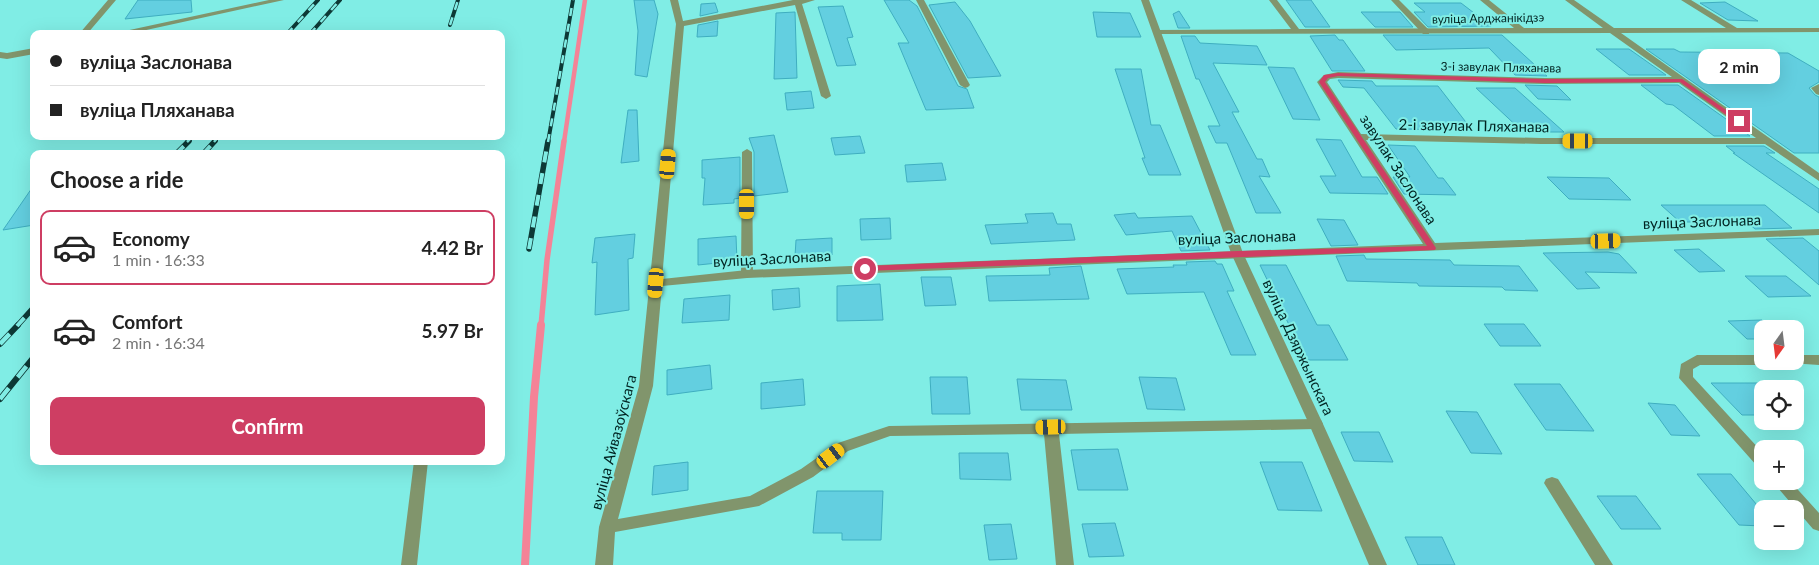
<!DOCTYPE html>
<meta charset="utf-8">
<style>
body{margin:0;font-family:Lato,sans-serif;background:#f6f6f6;color:#222;height:100vh;display:flex;flex-direction:column;font-size:19px;white-space:nowrap}
*{box-sizing:border-box;margin:0}
p{font-size:16px;color:#767676}
.icon{flex:none;width:28px;height:28px;fill:none;stroke:currentColor;stroke-width:2;stroke-linecap:round;stroke-linejoin:round}
.map{position:relative;flex:1;overflow:hidden}
.sheet{position:absolute;left:30px;top:150px;width:475px;height:315px;display:flex;flex-direction:column;background:#fff;border-radius:10px;box-shadow:0 5px 20px #0002}
.sheet>*{flex:none}
.banner{position:absolute;left:30px;top:30px;width:475px;height:110px;border-radius:10px;box-shadow:0 5px 20px #0002;display:grid;align-content:center;height:110px;padding:0 20px;background:#fff}
.needle{width:32px;rotate:194deg}
.buttons{position:absolute;left:1754px;top:320px;display:grid;gap:10px}
.buttons a{display:grid;place-items:center;width:50px;height:50px;border-radius:10px;background:#fff;box-shadow:0 5px 20px #0002;font-size:25px}
.end{position:absolute;width:22px;height:22px;margin:-11px;border:6px solid #ce3e63;background:#fff;box-shadow:0 0 0 2px #fff}
.from{border-radius:50%}
.bubble{position:absolute;height:35px;border-radius:10px;background:#fff;box-shadow:0 5px 20px #0002;font-size:16px;font-weight:700;line-height:35px;text-align:center}
.car{position:absolute;width:15px;height:30px;margin:-15px -8px;border-radius:6px;box-shadow:0 0 4px 1px #0007;background:linear-gradient(#f5c518 24%,#345 0 40%,#f5c518 0 76%,#345 0 86%,#f5c518 0)}
.banner b{display:flex;align-items:center;gap:18px;height:48px;font-size:19px}
.banner b+b{border-top:1px solid #e0e0e0}
.banner i{width:12px;height:12px;background:#222}
ul{padding:0;list-style:none}
li{display:flex;align-items:center;gap:15px;height:75px;margin:0 10px 8px;padding:0 10px;border:2px solid transparent;border-radius:10px}
li div{flex:1}
li b{display:block;font-size:19px}
li em{font-style:normal;font-weight:700}
li.selected{border-color:#ce3e63}
li>.icon{width:45px;height:45px;stroke-width:1.5}
h2{padding:0 20px;font-size:22px;line-height:60px}
.action{display:flex;gap:10px;margin-top:auto;padding:10px 20px}
.action a{flex:1;height:58px;border-radius:10px;background:#ce3e63;color:#fff;font-size:20px;font-weight:700;line-height:58px;text-align:center}
.map>svg:first-child{display:block}
.lines{fill:none;stroke-linecap:round;stroke-linejoin:round}
.stream-far2{stroke:#f48397;stroke-width:4.5}
.stream-far1{stroke:#f48397;stroke-width:5.5}
.stream{stroke:#f48397;stroke-width:8}
.building{fill:#63cfe0;stroke:#3faec0}
.service{fill:#81956c;fill-rule:evenodd}
.minor{fill:#81956c;fill-rule:evenodd}
.tertiary{fill:#81956c;fill-rule:evenodd}
.rail-far2-casing{stroke:#0d3936;stroke-width:4}
.rail-far1-casing{stroke:#0d3936;stroke-width:5.5}
.rail-casing{stroke:#0d3936;stroke-width:6}
.rail-far2{stroke:#80ede5;stroke-width:2.5;stroke-dasharray:8;stroke-linecap:butt}
.rail-far1{stroke:#80ede5;stroke-width:4;stroke-dasharray:11;stroke-linecap:butt}
.rail{stroke:#80ede5;stroke-width:4.5;stroke-dasharray:14;stroke-linecap:butt}
.route{fill:#ce3e63}
.labels{text-anchor:middle;dominant-baseline:central;stroke-width:4;stroke-linejoin:round;paint-order:stroke}
.far-street-label{font-size:12px;fill:#002422;stroke:#80ede5}
.street-label{font-size:15px;fill:#002422;stroke:#80ede5}
</style>
<div class="map">
<svg width="1819" height="565" viewBox="0 0 1819 565">
<rect width="100%" height="100%" fill="#80ede5"/>
<g class="lines">
<path class="stream-far2" d="M564 142 585 0"/>
<path class="stream-far1" d="M541 326 547 260 564 141"/>
<path class="stream" d="M525 565 534 397 541 325"/>
</g>
<path class="building" d="M138 0H191L192 12 125 19Z
M634 0H654L658 14 647 77 635 75 638 31Z
M884 0H909L917 6 958 86 967 89 974 108 926 110 898 43H909Z
M1286 0H1311L1330 27H1305Z
M955 2 970 21 1001 76 968 78 929 5Z
M1725 2 1758 21 1728 20 1700 3Z
M715 3 718 12 700 16 701 4Z
M1414 3H1461L1491 26 1428 27 1414 12H1425Z
M843 6 853 37 847 38 856 65 837 66 818 7Z
M1179 11 1190 28H1178L1173 14Z
M795 12 797 78 774 79 776 13Z
M1093 12 1130 13 1141 37H1097Z
M1361 12H1400L1413 27H1375Z
M718 21 717 36 697 37 698 25Z
M1335 35 1339 40H1343L1365 71H1332L1310 36Z
M1383 35H1502L1547 76 1515 75 1489 48 1396 50Z
M1181 36H1195L1200 43 1257 46 1267 65 1213 63 1239 112H1232L1257 159H1262L1270 177 1259 176 1281 213H1256L1227 143H1216L1208 126H1220L1199 79H1196Z
M1596 49H1629L1666 75H1629Z
M1646 49H1674L1680 52 1788 53 1819 71V82L1809 88 1815 95 1819 97V153H1794Z
M1268 67 1294 68 1320 120 1293 119Z
M1115 69H1141L1151 125H1160L1181 175H1149L1142 158H1145Z
M1338 80 1372 81 1376 86H1438L1472 130 1396 129 1364 88 1343 87Z
M1525 85 1557 86 1571 100 1538 99Z
M1641 85H1678L1750 136H1714L1673 105 1666 104Z
M1476 88H1515L1564 132H1523Z
M811 91 814 108 787 110 785 93Z
M628 110H637L639 161 621 163Z
M774 135 788 192 754 196V152L749 138Z
M860 136 865 153 835 155 831 138Z
M1316 139 1341 140 1362 177H1377L1388 194 1330 193 1320 176H1336Z
M1388 145 1415 146 1438 178H1443L1456 195 1404 194 1393 177H1410Z
M1726 146H1764L1775 153H1766L1819 189V213L1733 153H1735Z
M740 157V198L734 199V203L703 205 705 178H702V160Z
M942 163 946 180 907 182 905 165Z
M1547 177 1609 178 1631 200 1569 199Z
M34 185V225L3 230Z
M1661 205H1765L1792 228 1755 229 1747 222H1680Z
M1053 213 1057 224H1071L1075 240 991 244 985 225 1028 223 1025 214Z
M1135 213 1138 218 1192 216 1210 250 1181 251 1172 231 1126 235 1114 215Z
M890 218 891 239 861 240 860 219Z
M1317 219 1344 220 1358 245 1331 246Z
M635 234 633 258 628 259 629 310 595 315 597 262 592 263 595 238Z
M736 236 737 261 698 265V239Z
M832 238V255L795 256 796 240Z
M1803 238 1819 251V285L1766 239Z
M1699 249 1725 271 1699 272 1674 250Z
M1608 252 1619 254 1637 273 1585 272 1600 288 1577 289 1543 253Z
M1364 255 1366 259 1450 260 1454 265 1519 266 1538 291 1505 290 1502 287 1419 286 1417 283 1347 281 1336 256Z
M1215 261 1217 264H1222L1234 291H1227L1256 355H1231L1204 292 1127 294 1117 269 1174 267 1173 265H1187L1186 262Z
M1260 265H1286L1317 325H1329L1348 360H1306Z
M1081 266 1089 299 989 301 986 276 1050 275 1049 268Z
M1745 276H1786L1811 296 1768 297Z
M921 277H951L956 305 925 306Z
M880 284 883 320 837 321V286Z
M799 288 800 307 773 310 772 290Z
M730 295 729 320 682 323 684 299Z
M1762 320V339H1747L1728 321Z
M1484 324H1524L1541 346H1500Z
M710 365 712 389 667 395V370Z
M930 377H967L970 414H932Z
M1139 377 1176 378 1185 410 1147 409Z
M803 379 805 405 761 409V383Z
M1017 379 1066 380 1072 410H1021Z
M1711 383H1762V415H1742Z
M1514 384H1560L1594 431 1546 430Z
M1648 403 1675 405 1700 436 1671 435Z
M1446 411 1477 412 1502 454 1471 453Z
M1341 432H1379L1393 462 1354 461Z
M1118 449 1128 490H1078L1071 450Z
M959 453H1008L1011 480 960 479Z
M688 462V490L652 495 654 466Z
M1260 462H1302L1322 511 1278 510Z
M1697 474H1731L1762 511V526L1739 525Z
M817 491H883L881 540H842V533H813Z
M1597 496H1636L1661 529H1621Z
M1115 523 1124 556 1089 557 1082 524Z
M1011 524 1017 559 989 560 984 525Z
M1405 537H1442L1455 565H1418Z"/>
<g class="lines">
<path class="service" d="M108 0H116L87 34H79Z
M1391 0H1399L1429 30V34H1423Z
M747 149 752 152 753 274 747 277 741 274 742 152Z
M414 461H428L417 565H401Z"/>
<path class="minor" d="M269 0H284L128 34H111Z
M670 0H678L683 21 793 0H815L802 4 831 96 826 99 821 96 795 5 684 26 662 279 747 270 1423 244 1317 82 1324 75 1338 72 1545 78 1672 77 1610 33 1157 34 1153 32 1157 30 1291 29 1269 0H1277L1299 29 1514 28 1480 0H1489L1524 28H1603L1565 0H1574L1614 28H1726L1681 0H1691L1737 28H1819V32L1621 33 1819 173V181L1765 144H1541L1366 140 1435 243 1819 229V235L747 278 662 286 653 386 618 519 750 496 801 469 838 443 889 426 1316 419 1321 420 1323 424 1321 428 1316 429 1059 434 1074 565H1056L1044 434 890 436 848 451 813 477 759 506 615 532 613 565H595L599 527 639 386 676 24ZM1338 78 1545 84 1679 83 1756 138H1541L1361 134 1327 82 1330 79Z
M916 0H924L970 85 968 87 965 88 960 85Z
M34 48V54L7 59 0 58V52L7 53Z
M1819 84V95L1816 94 1811 88Z
M1697 355H1762V361H1768L1762 365H1700L1693 369V377L1762 452V468L1757 466 1679 378 1681 364Z
M1795 355H1819V365L1790 363 1789 361H1795Z
M1552 477 1558 479 1613 565H1595L1544 483 1546 479Z
M1772 481H1790L1819 513V531L1813 529Z"/>
<path class="tertiary" d="M1141 0H1149L1243 253 1323 424 1387 565H1369L1309 424 1231 253Z"/>
<g class="rail-far2-casing">
<path id="rail-far2" d="M450 25 458 0
M287 34 318 0
M310 34 340 0
M187 142 193 136
M214 142 219 136
M548 142 573 0"/>
</g>
<g class="rail-far1-casing">
<path id="rail-far1" d="M176 154 189 141
M203 154 215 141
M529 249 548 141
M17 326 34 307"/>
</g>
<g class="rail-casing">
<path id="rail" d="M0 344 18 325
M0 399 34 357"/>
</g>
<use href="#rail-far2" class="rail-far2"/>
<use href="#rail-far1" class="rail-far1"/>
<use href="#rail" class="rail"/>
</g>
<path class="route" d="M1338 73 1545 79H1682L1742 121 1736 122 1680 82 1545 83 1338 76 1328 78 1325 82 1436 248 1435 250 865 271 861 269 865 266 1238 251 1427 246 1319 82 1324 75Z"/>
<g class="labels">
<g class="far-street-label">
<text transform="translate(1488 18) rotate(-1)">вуліца Арджанікідзэ</text>
<text transform="translate(1501 67) rotate(1)">3-і завулак Пляханава</text>
</g>
<g class="street-label">
<text transform="translate(1474 125) rotate(1)">2-і завулак Пляханава</text>
<text transform="translate(1399 169) rotate(57)">завулак Заслонава</text>
<text transform="translate(1702 221) rotate(-2)">вуліца Заслонава</text>
<text transform="translate(1237 237) rotate(-2)">вуліца Заслонава</text>
<text transform="translate(772 258) rotate(-3)">вуліца Заслонава</text>
<text transform="translate(1299 347) rotate(65)">вуліца Дзяржынскага</text>
<text transform="translate(613 442) rotate(-75)">вуліца Айвазоўскага</text>
</g>
</g>
</svg>
<div class="buttons">
<a><svg class="needle" viewBox="-14 -14 28 28"><path d="M0-13l5 13h-10z" fill="#e53935"/><path d="M0 13l5-13h-10z" fill="#767676"/></svg></a>
<a><svg class="icon" aria-label="locate" viewBox="0 0 24 24"><circle cx="12" cy="12" r="6"/><path d="M12 2v4M12 18v4M2 12h4M18 12h4"/></svg></a>
<a>+</a>
<a>−</a>
</div>
<i class="end from" style="left:865px;top:269px"></i>
<i class="end" style="left:1739px;top:121px"></i>
<div class="bubble" style="left:1698px;top:49px;width:82px">2 min</div>
<i class="car" style="left:1578px;top:141px;rotate:270deg"></i>
<i class="car" style="left:668px;top:164px;rotate:5deg"></i>
<i class="car" style="left:747px;top:204px;rotate:180deg"></i>
<i class="car" style="left:1606px;top:241px;rotate:88deg"></i>
<i class="car" style="left:656px;top:283px;rotate:185deg"></i>
<i class="car" style="left:1051px;top:427px;rotate:268deg"></i>
<i class="car" style="left:831px;top:456px;rotate:53deg"></i>
<div class="banner">
<b><i class="from"></i>вуліца Заслонава</b>
<b><i></i>вуліца Пляханава</b>
</div>
<section class="sheet">
<h2>Choose a ride</h2>
<ul>
<li class="selected"><svg class="icon" aria-label="car" viewBox="0 0 24 24"><path d="M5 17H2v-5l4-1 3-4h7l3 4 3 1v5h-3M9 17h6M6 11h13"/><circle cx="7" cy="17" r="2"/><circle cx="17" cy="17" r="2"/></svg><div><b>Economy</b><p>1 min · 16:33</p></div><em>4.42 Br</em></li>
<li><svg class="icon" aria-label="car" viewBox="0 0 24 24"><path d="M5 17H2v-5l4-1 3-4h7l3 4 3 1v5h-3M9 17h6M6 11h13"/><circle cx="7" cy="17" r="2"/><circle cx="17" cy="17" r="2"/></svg><div><b>Comfort</b><p>2 min · 16:34</p></div><em>5.97 Br</em></li>
</ul>
<div class="action"><a>Confirm</a></div>
</section>
</div>
